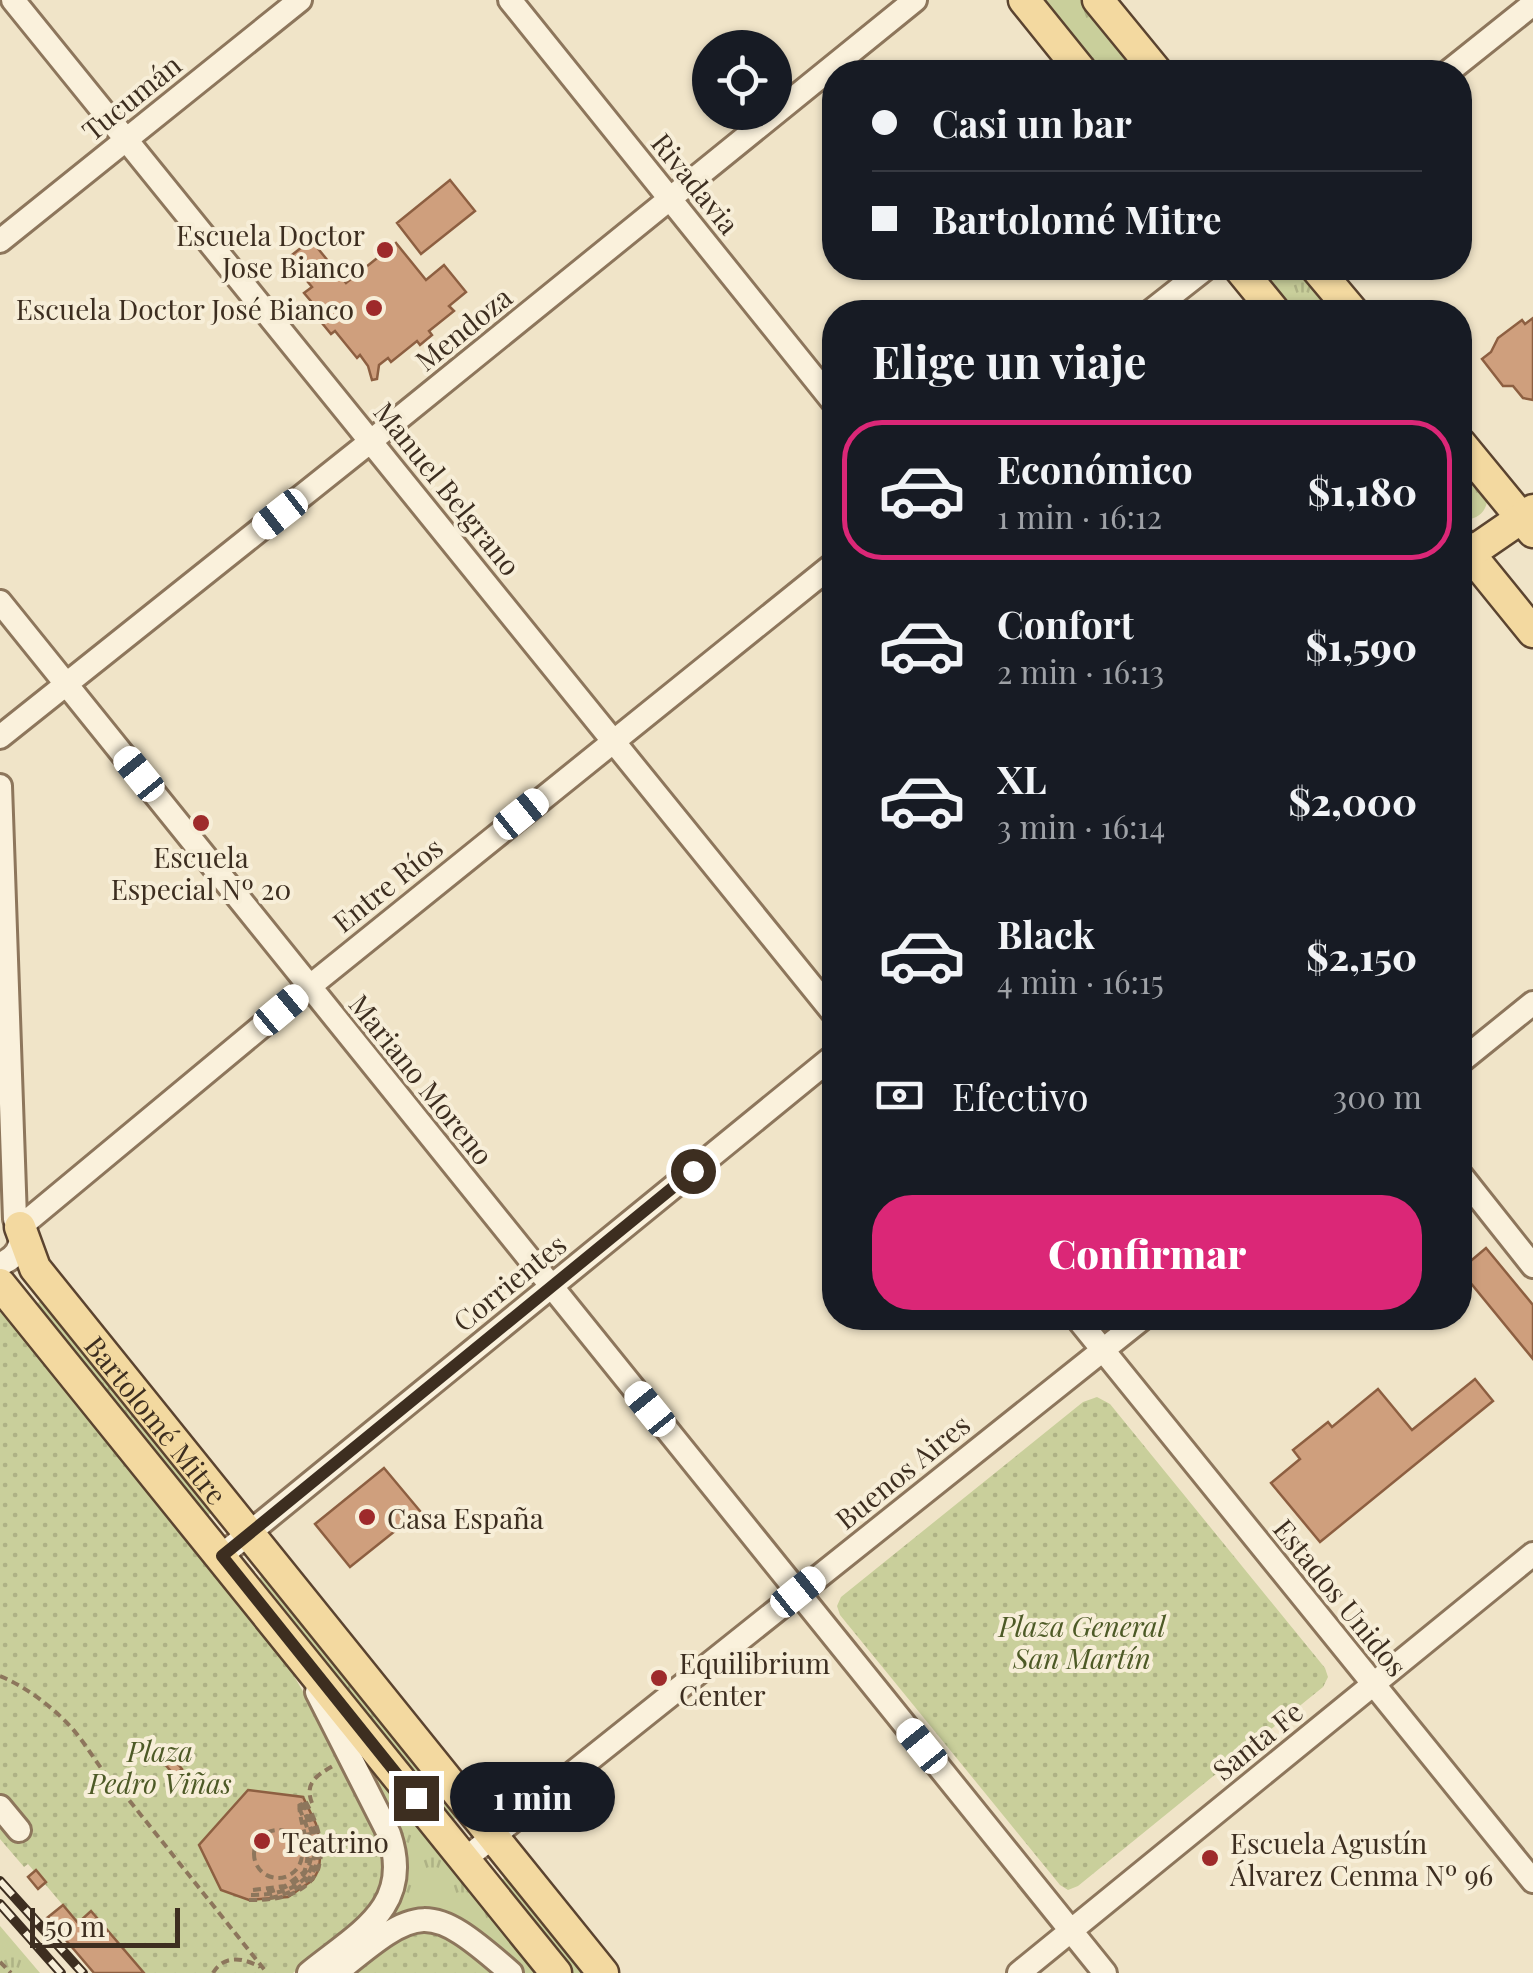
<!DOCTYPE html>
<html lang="es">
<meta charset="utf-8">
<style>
body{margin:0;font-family:"Playfair Display",serif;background:#20242c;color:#f1f3f6;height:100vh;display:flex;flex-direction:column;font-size:38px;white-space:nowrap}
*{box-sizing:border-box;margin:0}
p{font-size:32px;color:#9ea1a6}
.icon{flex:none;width:55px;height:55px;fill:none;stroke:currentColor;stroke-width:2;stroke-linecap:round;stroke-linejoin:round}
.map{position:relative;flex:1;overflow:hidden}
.details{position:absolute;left:822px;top:300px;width:650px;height:1030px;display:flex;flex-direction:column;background:#171b24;border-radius:40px;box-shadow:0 2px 8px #0004}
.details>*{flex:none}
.top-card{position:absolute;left:822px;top:60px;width:650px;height:220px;border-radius:40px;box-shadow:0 2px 8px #0004;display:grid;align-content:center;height:220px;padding:0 50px;background:#171b24}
.fabs{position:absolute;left:692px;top:30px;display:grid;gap:20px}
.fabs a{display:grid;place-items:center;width:100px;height:100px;border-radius:50%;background:#171b24;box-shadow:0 2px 8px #0004;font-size:50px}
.scale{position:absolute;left:30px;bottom:25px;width:150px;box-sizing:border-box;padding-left:10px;border:5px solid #3d2e20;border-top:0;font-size:28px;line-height:35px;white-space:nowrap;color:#3d2e20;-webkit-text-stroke:8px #f7eed8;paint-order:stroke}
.end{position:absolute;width:45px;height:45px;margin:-22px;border:12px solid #3d2e20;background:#fff;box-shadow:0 0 0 5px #fff}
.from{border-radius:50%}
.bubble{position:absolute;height:70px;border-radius:35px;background:#171b24;box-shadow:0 2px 8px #0004;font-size:32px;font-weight:800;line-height:70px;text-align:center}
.car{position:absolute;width:30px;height:60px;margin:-30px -15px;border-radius:12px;box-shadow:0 0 8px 2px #0007;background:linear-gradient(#fff 24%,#345 0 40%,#fff 0 76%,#345 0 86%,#fff 0)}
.top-card b{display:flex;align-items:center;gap:35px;height:95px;font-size:38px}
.top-card b+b{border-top:2px solid #363941}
.top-card i{width:25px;height:25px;background:#f1f3f6}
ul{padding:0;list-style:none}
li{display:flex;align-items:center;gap:30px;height:140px;margin:0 20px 15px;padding:0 30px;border:5px solid transparent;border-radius:40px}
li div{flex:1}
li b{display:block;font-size:38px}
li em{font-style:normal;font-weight:800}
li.active{border-color:#db2777}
li>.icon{width:90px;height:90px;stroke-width:1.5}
h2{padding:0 50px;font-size:45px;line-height:120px}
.pay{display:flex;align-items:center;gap:25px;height:110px;padding:0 50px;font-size:38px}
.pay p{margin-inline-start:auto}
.button{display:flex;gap:20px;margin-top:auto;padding:20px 50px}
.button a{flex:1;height:115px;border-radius:40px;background:#db2777;color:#fff;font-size:40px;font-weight:800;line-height:115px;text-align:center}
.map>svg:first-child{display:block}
.grass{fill:url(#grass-tufts)}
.park{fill:url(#park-dots)}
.pitch{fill:#c9cf9b}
.building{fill:#cf9f7d;stroke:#8d5f41;stroke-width:2.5}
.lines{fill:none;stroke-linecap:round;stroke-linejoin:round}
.minor-casing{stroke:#8d765c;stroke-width:28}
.major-casing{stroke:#5b4430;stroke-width:35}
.path{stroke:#8d765c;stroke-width:4;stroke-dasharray:8 5;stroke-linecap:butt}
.minor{stroke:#faf1dc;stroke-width:22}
.major{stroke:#f3d9a0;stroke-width:30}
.rail-casing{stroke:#3d2e20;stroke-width:10}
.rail{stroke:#f7eed8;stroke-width:6;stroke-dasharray:19;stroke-linecap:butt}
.route{stroke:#3d2e20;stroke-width:12}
.poi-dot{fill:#9e2a2b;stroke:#f7eed8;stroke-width:4}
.labels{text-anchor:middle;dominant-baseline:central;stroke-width:8;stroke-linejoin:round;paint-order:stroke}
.street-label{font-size:28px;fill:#3d2e20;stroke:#f7eed8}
.poi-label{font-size:28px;fill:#3d2e20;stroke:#f7eed8;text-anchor:start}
.park-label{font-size:28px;font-style:italic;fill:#4d5a26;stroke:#f7eed8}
</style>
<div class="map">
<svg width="1533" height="1973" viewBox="0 0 1533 1973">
<defs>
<pattern id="grass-tufts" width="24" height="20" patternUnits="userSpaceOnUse" patternTransform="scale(2.5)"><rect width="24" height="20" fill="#c9cf9b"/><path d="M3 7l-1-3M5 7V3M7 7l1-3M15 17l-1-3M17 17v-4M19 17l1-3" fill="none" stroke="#aeb285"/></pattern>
<pattern id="park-dots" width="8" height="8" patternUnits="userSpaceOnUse" patternTransform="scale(2.5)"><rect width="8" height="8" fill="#c9cf9b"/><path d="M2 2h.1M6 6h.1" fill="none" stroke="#aeb285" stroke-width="1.8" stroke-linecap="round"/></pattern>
</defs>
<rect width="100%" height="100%" fill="#f0e4c8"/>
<path class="grass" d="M1038 0H1083L1142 72H1097Z
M1255 268H1301L1337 312H1290Z
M1460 464 1487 497C1488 513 1475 521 1460 520Z
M44 1298 213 1511 206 1517 33 1307Z
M261 1576H267L457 1816 455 1819H446L257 1583Z
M352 1740 540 1973H519L388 1917 405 1884 404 1847Z
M506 1876 589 1973H570L500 1882Z
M0 1926 40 1973H0Z"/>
<path class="park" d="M0 1302 273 1640 340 1755 383 1841 387 1885 364 1916 293 1973H144L91 1912 78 1923 28 1864 24 1867 0 1839Z
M1097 1397 1110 1404 1325 1668 1328 1677 1323 1687 1078 1886 1068 1890 1060 1885 840 1615 837 1606 841 1597 1083 1402Z
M441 1929 502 1973H350L404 1932Z"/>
<path class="pitch" d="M136 1805 255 1952 249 1957 131 1809Z"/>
<path class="building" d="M450 180 475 211 421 254 397 223Z
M311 240 346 283 396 243 426 280 444 265 466 292 449 306 454 311 429 331 432 335 420 345 417 341 391 362 388 358 379 365 377 379 372 380 368 366 360 355 357 358 335 331 331 334 322 323 326 319 304 293 312 287 288 258Z
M1533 318V400L1523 398 1513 386H1503L1482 359 1491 352 1498 338 1522 320 1525 324Z
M1486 1248 1533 1305V1359L1460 1270Z
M1475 1379 1493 1401 1320 1542 1271 1483 1300 1459 1293 1450 1328 1422 1332 1427 1378 1389 1412 1430Z
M384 1468 420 1511 350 1567 315 1524Z
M172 1757 182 1769 174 1775 164 1763Z
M248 1790 303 1797 316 1824 321 1847 319 1869 313 1880 288 1897 249 1900 221 1890 199 1845Z
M36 1870 46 1882 38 1889 28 1877Z
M63 1905 78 1923 91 1911 144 1973H94L47 1918Z"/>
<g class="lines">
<g class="minor-casing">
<path id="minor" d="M13 0 835 1015
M510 0 835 404
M1448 72 1533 4
M0 241 300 0
M1150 312 1206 268
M0 602 1105 1973
M0 737 371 441 915 0
M0 786 15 1219
M1460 1062 1533 1003
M1460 1174 1533 1266
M0 1264C17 1258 24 1245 20 1227L309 987 835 563
M1077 1318 1533 1881
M221 1556 835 1055
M0 1807 19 1830
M465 1859 1143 1318
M309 1973C358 1933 414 1907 389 1834L317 1692
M336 1973C419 1905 428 1900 511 1973
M1019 1973 1533 1554"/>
</g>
<g class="major-casing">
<g id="major">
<path d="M1024 0 1082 72"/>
<path d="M1098 0 1157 72"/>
<path d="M1239 268 1275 312"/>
<path d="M1316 268 1353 312"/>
<path d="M1460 443 1533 532"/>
<path d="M1460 542 1533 632"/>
<path d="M1469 554 1533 510"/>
<path id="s1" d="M20 1227 35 1268 603 1973"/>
<path d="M0 1284 556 1973"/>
</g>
</g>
<path class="path" d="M0 1676C27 1687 58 1711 76 1733 93 1754 104 1777 125 1795L267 1973
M312 1803C304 1783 317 1775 333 1766
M254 1854a24 24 0 1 1 48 0a24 24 0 1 1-48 0Z
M253 1890 285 1886 304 1872C315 1845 296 1821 300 1800
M267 1892C319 1883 319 1850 299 1808
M251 1895C319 1895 327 1855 299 1801
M270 1898C330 1886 325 1844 301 1799
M249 1900C323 1902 338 1856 303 1797
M0 1962 11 1973
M213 1973C224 1954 244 1958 260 1967"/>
<use href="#minor" class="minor"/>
<use href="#major" class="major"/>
<g class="rail-casing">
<path id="rail" d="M0 1881 83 1973
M0 1904 61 1973"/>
</g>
<use href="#rail" class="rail"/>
</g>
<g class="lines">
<path class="route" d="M416 1798 222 1556 693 1171"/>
</g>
<g class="poi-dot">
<circle cx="385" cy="250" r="10"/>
<circle cx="374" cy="308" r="10"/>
<circle cx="201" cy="823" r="10"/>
<circle cx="367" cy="1517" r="10"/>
<circle cx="659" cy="1678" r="10"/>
<circle cx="262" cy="1841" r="10"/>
<circle cx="1210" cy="1858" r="10"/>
</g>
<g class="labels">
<g class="street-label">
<text transform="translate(131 97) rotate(-39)">Tucumán</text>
<text transform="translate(696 183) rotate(51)">Rivadavia</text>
<text transform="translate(463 328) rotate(-39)">Mendoza</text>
<text transform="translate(448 488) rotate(51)">Manuel Belgrano</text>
<text transform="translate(387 884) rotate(-39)">Entre Ríos</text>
<text transform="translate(422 1079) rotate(51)">Mariano Moreno</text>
<text transform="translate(509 1282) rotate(-39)">Corrientes</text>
<text stroke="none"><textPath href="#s1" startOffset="238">Bartolomé Mitre</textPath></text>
<text transform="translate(902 1471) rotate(-39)">Buenos Aires</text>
<text transform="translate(1341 1597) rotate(51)">Estados Unidos</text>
<text transform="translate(1257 1740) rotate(-39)">Santa Fe</text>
</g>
<g class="poi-label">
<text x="365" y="234" text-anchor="end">Escuela Doctor<tspan x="365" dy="32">Jose Bianco</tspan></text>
<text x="354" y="308" text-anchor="end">Escuela Doctor José Bianco</text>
<text x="201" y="856" text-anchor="middle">Escuela<tspan x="201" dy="32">Especial Nº 20</tspan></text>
<text x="387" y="1517">Casa España</text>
<text x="679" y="1662">Equilibrium<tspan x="679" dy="32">Center</tspan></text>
<text x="282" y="1841">Teatrino</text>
<text x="1230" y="1842">Escuela Agustín<tspan x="1230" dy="32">Álvarez Cenma Nº 96</tspan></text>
</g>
<g class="park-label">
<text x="1082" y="1625">Plaza General<tspan x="1082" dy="32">San Martín</tspan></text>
<text x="160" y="1750">Plaza<tspan x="160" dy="32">Pedro Viñas</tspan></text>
</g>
</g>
</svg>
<div class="fabs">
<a><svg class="icon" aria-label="locate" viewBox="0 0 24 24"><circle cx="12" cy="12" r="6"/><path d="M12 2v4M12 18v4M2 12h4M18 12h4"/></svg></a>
</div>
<div class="scale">50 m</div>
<i class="end from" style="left:693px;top:1171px"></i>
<i class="end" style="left:416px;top:1798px"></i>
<div class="bubble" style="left:450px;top:1762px;width:165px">1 min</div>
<i class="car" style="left:280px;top:514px;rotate:232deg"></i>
<i class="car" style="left:139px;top:774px;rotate:321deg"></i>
<i class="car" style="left:521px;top:814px;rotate:51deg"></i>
<i class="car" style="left:281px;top:1010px;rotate:50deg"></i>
<i class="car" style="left:650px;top:1409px;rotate:321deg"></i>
<i class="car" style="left:798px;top:1592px;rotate:51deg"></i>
<i class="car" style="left:922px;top:1746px;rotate:321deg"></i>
<div class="top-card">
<b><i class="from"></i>Casi un bar</b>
<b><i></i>Bartolomé Mitre</b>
</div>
<section class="details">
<h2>Elige un viaje</h2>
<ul>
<li class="active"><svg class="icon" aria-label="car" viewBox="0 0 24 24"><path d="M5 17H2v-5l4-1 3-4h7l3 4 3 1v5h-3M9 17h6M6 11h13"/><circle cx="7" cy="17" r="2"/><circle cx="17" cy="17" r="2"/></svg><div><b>Económico</b><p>1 min · 16:12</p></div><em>$1,180</em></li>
<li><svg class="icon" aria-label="car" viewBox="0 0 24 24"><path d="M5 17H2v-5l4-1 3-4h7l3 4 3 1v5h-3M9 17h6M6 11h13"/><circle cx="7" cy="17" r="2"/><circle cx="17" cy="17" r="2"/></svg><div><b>Confort</b><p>2 min · 16:13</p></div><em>$1,590</em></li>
<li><svg class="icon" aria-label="car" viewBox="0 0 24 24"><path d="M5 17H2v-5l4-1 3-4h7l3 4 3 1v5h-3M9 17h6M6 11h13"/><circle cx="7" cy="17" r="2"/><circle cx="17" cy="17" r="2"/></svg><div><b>XL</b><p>3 min · 16:14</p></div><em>$2,000</em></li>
<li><svg class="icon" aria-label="car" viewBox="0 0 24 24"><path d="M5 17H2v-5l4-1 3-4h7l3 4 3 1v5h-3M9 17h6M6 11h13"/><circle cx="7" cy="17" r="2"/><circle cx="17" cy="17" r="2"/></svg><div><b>Black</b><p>4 min · 16:15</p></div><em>$2,150</em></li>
</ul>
<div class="pay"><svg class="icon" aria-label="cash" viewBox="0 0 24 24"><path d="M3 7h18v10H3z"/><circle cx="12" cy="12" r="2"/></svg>Efectivo<p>300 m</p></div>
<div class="button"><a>Confirmar</a></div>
</section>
</div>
